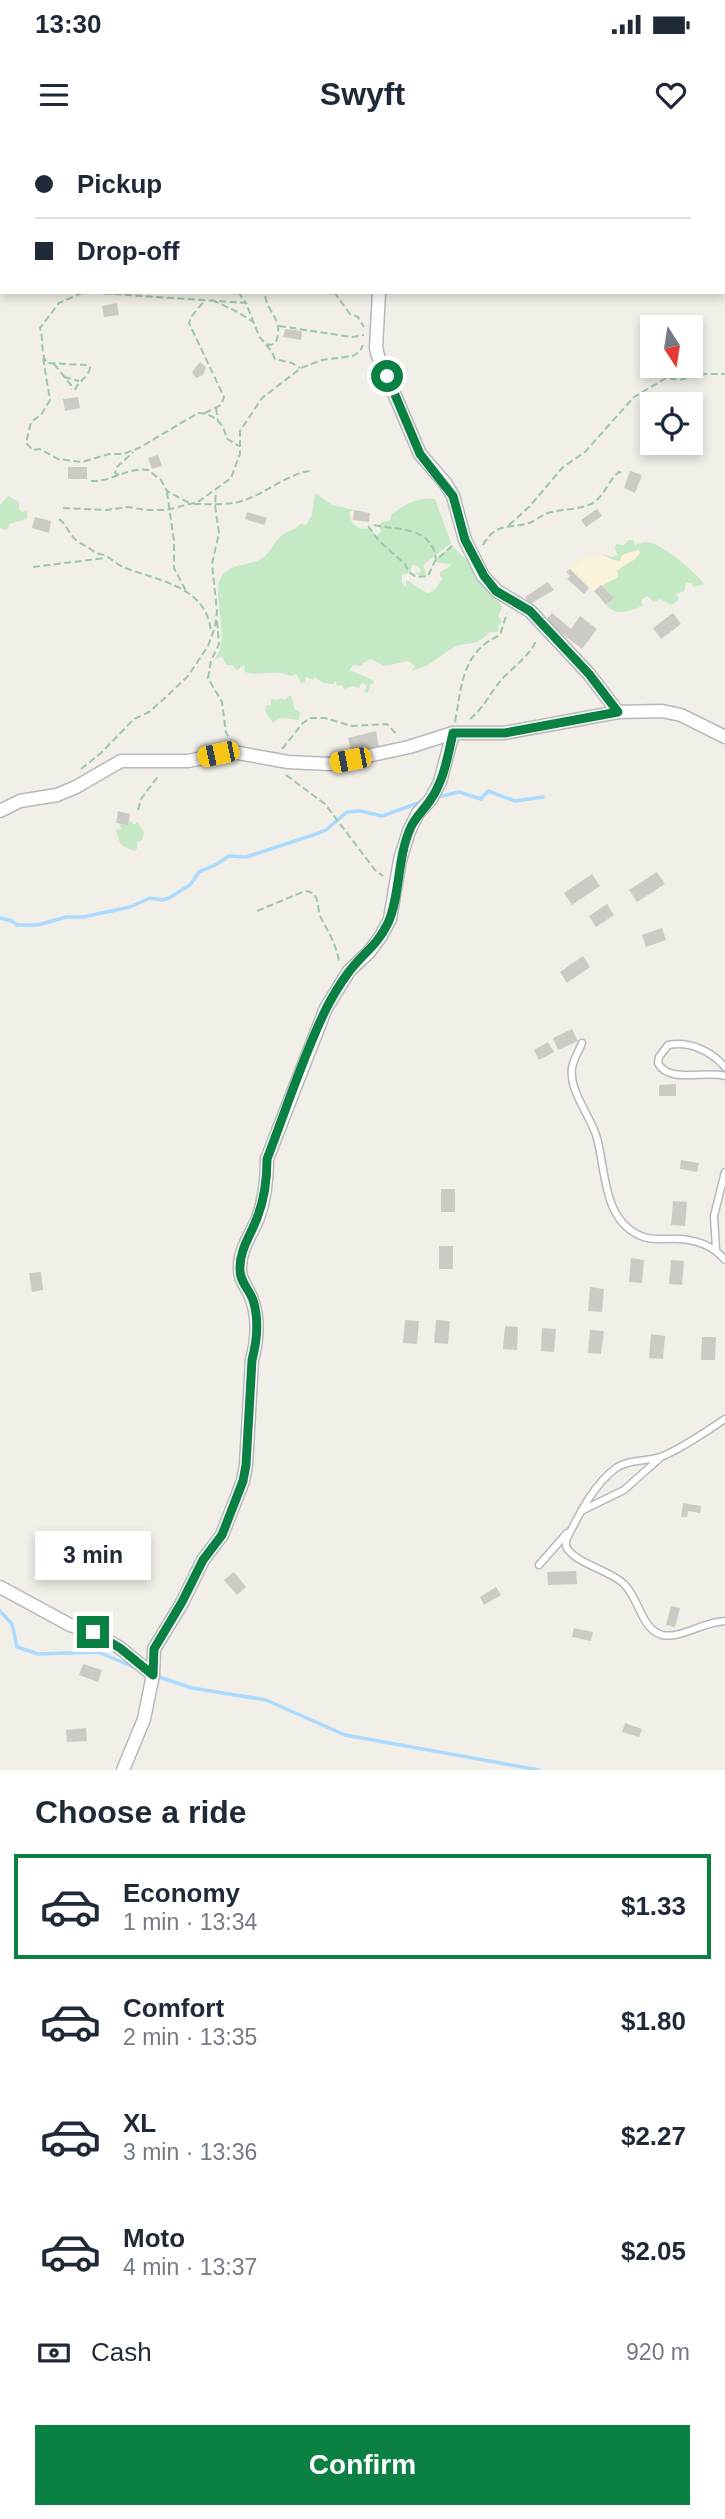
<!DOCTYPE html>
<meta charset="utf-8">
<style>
body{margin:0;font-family:Helvetica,sans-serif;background:#f6f6f7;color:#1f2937;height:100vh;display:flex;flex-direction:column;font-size:26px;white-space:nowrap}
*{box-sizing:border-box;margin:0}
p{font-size:23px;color:#747a83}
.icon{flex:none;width:38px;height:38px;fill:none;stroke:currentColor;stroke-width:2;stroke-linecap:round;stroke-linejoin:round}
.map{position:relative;height:1630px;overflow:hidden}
.side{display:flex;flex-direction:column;background:#fff;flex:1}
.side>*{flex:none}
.guide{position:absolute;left:0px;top:0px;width:726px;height:154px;box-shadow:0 4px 10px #0003;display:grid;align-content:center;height:154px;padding:0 35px;background:#fff}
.needle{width:46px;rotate:168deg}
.tools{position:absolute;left:640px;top:175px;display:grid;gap:14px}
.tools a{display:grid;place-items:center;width:63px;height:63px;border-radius:0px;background:#fff;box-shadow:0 4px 10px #0003;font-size:35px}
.end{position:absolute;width:32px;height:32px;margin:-16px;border:9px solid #0b8043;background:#fff;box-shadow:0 0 0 4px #fff}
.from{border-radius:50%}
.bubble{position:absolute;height:49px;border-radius:0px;background:#fff;box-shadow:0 4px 10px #0003;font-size:23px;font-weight:700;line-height:49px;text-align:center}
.car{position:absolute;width:21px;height:42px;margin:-21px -10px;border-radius:9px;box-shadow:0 0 5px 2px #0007;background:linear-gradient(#f5c518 24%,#345 0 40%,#f5c518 0 76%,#345 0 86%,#f5c518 0)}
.guide b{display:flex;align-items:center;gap:24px;height:66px;font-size:26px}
.guide b+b{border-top:2px solid #e0e1e3}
.guide i{width:18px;height:18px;background:#1f2937}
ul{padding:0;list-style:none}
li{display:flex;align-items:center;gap:21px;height:105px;margin:0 14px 10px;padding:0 21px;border:4px solid transparent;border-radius:0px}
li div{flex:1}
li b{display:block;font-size:26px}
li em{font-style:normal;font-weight:700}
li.active{border-color:#0b8043}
li>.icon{width:63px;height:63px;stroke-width:1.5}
h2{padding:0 35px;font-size:32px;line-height:84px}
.pay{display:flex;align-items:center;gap:18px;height:77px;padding:0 35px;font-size:26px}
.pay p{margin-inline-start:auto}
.cta{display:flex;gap:14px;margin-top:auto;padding:14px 35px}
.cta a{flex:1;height:80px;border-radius:0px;background:#0b8043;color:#fff;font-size:28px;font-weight:700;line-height:80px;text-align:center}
.status{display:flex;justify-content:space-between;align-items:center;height:49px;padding:0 35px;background:#fff;direction:ltr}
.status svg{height:19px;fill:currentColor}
header{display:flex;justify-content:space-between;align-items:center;height:91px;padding:0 35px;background:#fff;font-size:32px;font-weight:700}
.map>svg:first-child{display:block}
.green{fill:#c5e8c5}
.sand{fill:#fbf3d9}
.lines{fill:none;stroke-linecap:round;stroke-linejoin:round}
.stream{stroke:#aadaff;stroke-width:3.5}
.building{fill:#cccac5}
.service-casing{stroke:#b5b8bc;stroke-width:9}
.minor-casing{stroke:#b5b8bc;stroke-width:15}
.path{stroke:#9cc7a9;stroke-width:2;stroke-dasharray:7 3.5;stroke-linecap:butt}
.service{stroke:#fff;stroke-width:6}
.minor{stroke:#fff;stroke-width:12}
.route{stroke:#0b8043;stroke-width:9}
</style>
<div class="status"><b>13:30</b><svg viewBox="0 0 49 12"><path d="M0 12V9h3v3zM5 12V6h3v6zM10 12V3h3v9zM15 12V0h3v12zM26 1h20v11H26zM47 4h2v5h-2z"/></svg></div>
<header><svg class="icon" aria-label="menu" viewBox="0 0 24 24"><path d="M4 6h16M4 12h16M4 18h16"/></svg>Swyft<svg class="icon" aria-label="heart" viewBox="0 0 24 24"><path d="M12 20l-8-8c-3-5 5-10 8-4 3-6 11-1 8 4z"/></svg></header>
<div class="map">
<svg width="725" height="1630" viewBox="0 0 725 1630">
<rect width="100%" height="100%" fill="#f1efe8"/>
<path class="green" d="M315 353 332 365 354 370 350 372C349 384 358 391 370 388L376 396 381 392 379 386 382 382 390 381 391 375C403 365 420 356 435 359L451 403 423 425 426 434 421 436 413 433H419L421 430 417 426 412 425 410 432 402 435V443L406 446V440L427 453 434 451 443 438 440 437V432L451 426 450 424 438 423 436 419 449 408H454L466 419 476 437 500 462 502 468 498 476 502 481 498 486V492H490L478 502 455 506 428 525 412 531 415 526 408 521 384 526 371 519 363 523 362 526 353 525 349 532 352 531 373 540 374 543 371 544 367 554 364 550 367 548 364 543 360 544 359 548 352 546 344 549 342 545 337 546 336 541 334 544 323 543 315 537 313 540 306 537 305 542 301 543 296 534 291 536C272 528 262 537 245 532L244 525 237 530 232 525H226L222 516 214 520C233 499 209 452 222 436 232 423 249 426 261 419 271 413 274 402 282 395 288 390 295 391 300 384L306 385 312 375Z
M8 356 19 362V369L22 372 27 371V379L9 384 7 390 0 388V365Z
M629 400H633L635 405C637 404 643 402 646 402 660 402 696 432 704 444L694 447 691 443H686L684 451 676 454 679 459 672 465 660 459 654 462 647 456 641 460 643 466C628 471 619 477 606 465L613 458 602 446 618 437 617 430 635 419 639 410 627 413 620 421 616 422 608 420 600 414 612 417 617 415 615 408 616 404 624 405Z
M291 555 295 570 300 573 299 580C289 580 282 574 273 583L265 571 266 566 271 565V559L278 560 282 558 284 560Z
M129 680 135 685 137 682 144 692 142 700 137 702V709L134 711 121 705C120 703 116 691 116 690L121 689 119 683 128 685Z"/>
<path class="sand" d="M639 410 640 413 635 419 617 430 618 437 600 445 594 451 570 429 586 417 600 414C609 417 611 420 620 421L622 415Z"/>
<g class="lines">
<path class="stream" d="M438 657 459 652 481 659 488 651 515 661 543 657
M0 778 12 781 17 785H38L66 777H83L130 767 150 758 162 760 169 758 190 745 199 732 217 724 229 716 246 717 316 694 326 690 347 672 360 671 382 676 424 661
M0 1471 12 1484 17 1507 38 1514 98 1512 136 1528
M156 1536 192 1548 266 1560 345 1595 539 1630"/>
</g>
<path class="building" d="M117 163 119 175 104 177 102 166Z
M285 189 302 191 301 200 283 197Z
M200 222 206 227 203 235 196 238 192 232Z
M78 257 80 268 65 271 63 259Z
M158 315 162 326 152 329 148 318Z
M68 327H87V339H68Z
M630 331 642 335 635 353 624 348Z
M597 369 602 376 586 387 581 380Z
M354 370 370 373 369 382 353 380Z
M247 372 267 378 264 385 245 379Z
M35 377 51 381 49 393 32 388Z
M570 429 589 448 584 454 567 439 570 436 566 432Z
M548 442 554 450 530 464 525 457Z
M601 445 614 458 606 465 594 451Z
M552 473 571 489 580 476 597 489 582 509 545 481Z
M673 473 681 484 661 499 653 488Z
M376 591 379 607 351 612 348 598Z
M118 671 130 674 128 685 116 683Z
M657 732 665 744 637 762 629 750Z
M592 734 600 746 572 765 564 753Z
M607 764 614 775 596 787 589 776Z
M662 788 666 800 646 807 642 795Z
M583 816 590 827 567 843 560 832Z
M572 889 578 901 558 910 553 898Z
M548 902 554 912 539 920 534 910Z
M676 944V956H659V945Z
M681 1020 699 1023 697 1032 680 1029Z
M441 1049H455V1072H441Z
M673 1061 687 1062 685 1086 671 1085Z
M439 1106H453V1129H439Z
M631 1118 644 1120 642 1143 629 1142Z
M671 1120 684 1121 682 1145 669 1144Z
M41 1132 43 1150 32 1152 29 1133Z
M590 1147 604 1149 602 1172 588 1171Z
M405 1180 419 1181 417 1204 403 1203Z
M436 1180 450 1181 448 1204 434 1203Z
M505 1186 518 1187 517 1210 503 1209Z
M542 1188 556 1189 554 1212 541 1211Z
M590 1190 604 1191 601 1214 588 1213Z
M651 1194 665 1196 663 1219 649 1218Z
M702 1197H716L715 1220H701Z
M683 1363 701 1366 700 1373 688 1371 687 1377H681Z
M576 1431 577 1444 548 1445 547 1432Z
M234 1432 246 1447 237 1455 224 1440Z
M496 1447 501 1455 484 1465 480 1457Z
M671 1466 680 1468 675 1487 666 1485Z
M574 1488 593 1492 591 1501 572 1497Z
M83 1524 102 1530 98 1542 79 1535Z
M625 1583 642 1589 639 1597 622 1592Z
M86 1588 87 1601 67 1602 66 1590Z"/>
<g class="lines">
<g class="service-casing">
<path id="service" d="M582 903C579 911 573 920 572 928 569 952 591 976 597 998 606 1032 603 1080 641 1096 649 1100 658 1099 667 1099 689 1098 711 1103 725 1120
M725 927C711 911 690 901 668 905L659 917 658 923C668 944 707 930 725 936
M716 1109 714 1076 725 1032
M725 1279C705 1292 685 1307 663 1316 648 1322 629 1319 616 1328 593 1345 579 1375 566 1400V1406C573 1423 610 1430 624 1444 639 1458 641 1489 662 1495 681 1499 702 1482 725 1481
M581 1371 624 1350 660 1318
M539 1425 567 1393"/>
</g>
<g class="minor-casing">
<path id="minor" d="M379 152 376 208 378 216 420 314 445 343 453 356 465 400 483 436 497 451 530 471 589 534 618 572
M0 671 20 661 57 655 76 647 121 621H188L233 612 288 622 330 624 409 607 453 593H504L618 572 662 571 681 575 725 597
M0 1447 70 1485 93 1492 120 1508 153 1535
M123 1630 144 1579 153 1535 154 1509 182 1463 203 1420 222 1395 243 1341 246 1325 252 1220C257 1201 259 1179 252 1160 249 1149 240 1142 240 1130 239 1110 251 1095 258 1078 265 1059 267 1039 267 1019L326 868 349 831 369 812 381 796 390 779 400 720 409 691 418 673 431 659 440 642 453 593"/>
</g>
<path class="path" d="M148 0 149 2
M351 0 353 2
M357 0V2
M23 2 25 0
M483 2 487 0
M0 36 2 35
M0 120H2
M83 152 246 163 259 196 272 212 275 219 292 223 300 228
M238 152 246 163
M334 152 350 174 358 177 364 187
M265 156C269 175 284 180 276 202L271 205 265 204
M212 160 238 172 253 182
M279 186 352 197 364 195
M43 218 50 260 41 275 31 282 26 303 33 310 40 309 58 319 82 322 109 314H123L139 308 198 273C212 273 225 283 226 298L239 306
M54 224 71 245V250
M64 237 79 241
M75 250C78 240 89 238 90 227L86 225 47 223C40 214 44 199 40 188L59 163 82 153
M216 268 218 280
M205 273 221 265 224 257 189 183 191 177 205 160
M119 335 115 333 116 328 133 312
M91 341C112 342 127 327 148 330L161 340 167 351 189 363
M167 352 174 401V428L186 451
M194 364C213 364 232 366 250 358 268 351 292 332 311 331
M63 368 107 370 127 367 147 370H166L198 362 231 338 240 314V291L262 258 301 228 322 220 353 216 360 211 363 205
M59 379C67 385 69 394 76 400 82 405 88 406 94 412 97 414 100 414 104 415 111 418 116 424 123 427 158 441 208 446 211 493
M374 385C401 391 431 386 436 419
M509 385 529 367 563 327 585 312 634 257 666 238 679 240 705 234H725
M368 386 379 401 405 424 409 432 416 437 428 436 435 421 453 405
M483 405C496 382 508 389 529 383 536 381 541 375 548 373 561 369 578 370 591 364 604 358 608 340 619 332L624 333
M33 427 105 418
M217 481 219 504 211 521 208 538 222 562 226 593 231 600
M470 579C485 567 491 550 505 536 517 524 530 515 537 499
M455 582C462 544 462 512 500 495L507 473
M282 609 303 583 310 578H325L352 586 387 584 398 596
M81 629 101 613 134 579 149 572 166 557 188 536 208 506 215 487 217 472 212 424 219 393 215 365 216 351
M286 635 325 664 375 730 383 736
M138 670 141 659 159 635
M257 771 305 751C321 752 316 767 321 778 329 793 336 804 339 821"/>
<use href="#service" class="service"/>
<use href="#minor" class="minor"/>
</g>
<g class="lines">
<path class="route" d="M93 1492 120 1508 153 1535 154 1509 182 1462 203 1420 222 1395 243 1341 246 1325 252 1220C257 1201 259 1179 253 1160 249 1149 240 1142 240 1130 239 1110 251 1095 257 1078 265 1058 267 1039 267 1019 286 970 303 916 326 869 332 857 340 844 348 833 362 814 377 806 388 783 400 757 397 719 410 689 415 677 424 670 431 659 444 640 448 615 453 593H505L618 572 589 534 530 471 496 451 484 436 465 400 453 356 420 314 387 236"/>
</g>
</svg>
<div class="tools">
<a><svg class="needle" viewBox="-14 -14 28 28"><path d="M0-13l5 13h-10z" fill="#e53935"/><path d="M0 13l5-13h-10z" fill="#747a83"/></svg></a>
<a><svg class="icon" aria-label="locate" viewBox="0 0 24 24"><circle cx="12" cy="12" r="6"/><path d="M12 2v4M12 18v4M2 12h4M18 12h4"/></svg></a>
</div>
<i class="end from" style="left:387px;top:236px"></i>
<i class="end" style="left:93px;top:1492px"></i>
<div class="bubble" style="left:35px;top:1391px;width:116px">3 min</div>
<i class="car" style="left:218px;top:614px;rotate:258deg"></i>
<i class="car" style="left:350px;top:620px;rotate:259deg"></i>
<div class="guide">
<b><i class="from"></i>Pickup</b>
<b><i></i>Drop-off</b>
</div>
</div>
<section class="side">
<h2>Choose a ride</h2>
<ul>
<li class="active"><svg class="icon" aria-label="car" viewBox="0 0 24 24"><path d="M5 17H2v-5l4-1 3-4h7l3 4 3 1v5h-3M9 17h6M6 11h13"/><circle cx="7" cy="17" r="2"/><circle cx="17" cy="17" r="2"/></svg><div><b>Economy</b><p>1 min · 13:34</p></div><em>$1.33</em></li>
<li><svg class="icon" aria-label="car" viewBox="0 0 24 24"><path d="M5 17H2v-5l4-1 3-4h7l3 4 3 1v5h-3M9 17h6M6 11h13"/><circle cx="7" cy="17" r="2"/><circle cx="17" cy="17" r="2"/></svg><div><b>Comfort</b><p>2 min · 13:35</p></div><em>$1.80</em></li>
<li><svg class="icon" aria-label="car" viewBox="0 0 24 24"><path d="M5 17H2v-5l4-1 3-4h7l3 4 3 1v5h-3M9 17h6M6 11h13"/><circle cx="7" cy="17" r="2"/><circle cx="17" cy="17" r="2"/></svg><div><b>XL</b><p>3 min · 13:36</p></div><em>$2.27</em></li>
<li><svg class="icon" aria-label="car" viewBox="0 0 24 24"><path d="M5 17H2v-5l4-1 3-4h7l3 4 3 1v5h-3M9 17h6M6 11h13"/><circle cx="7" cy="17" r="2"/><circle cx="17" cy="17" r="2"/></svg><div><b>Moto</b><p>4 min · 13:37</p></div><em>$2.05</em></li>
</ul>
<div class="pay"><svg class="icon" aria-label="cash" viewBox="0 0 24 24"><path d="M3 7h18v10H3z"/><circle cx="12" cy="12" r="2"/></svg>Cash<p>920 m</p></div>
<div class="cta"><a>Confirm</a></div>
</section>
